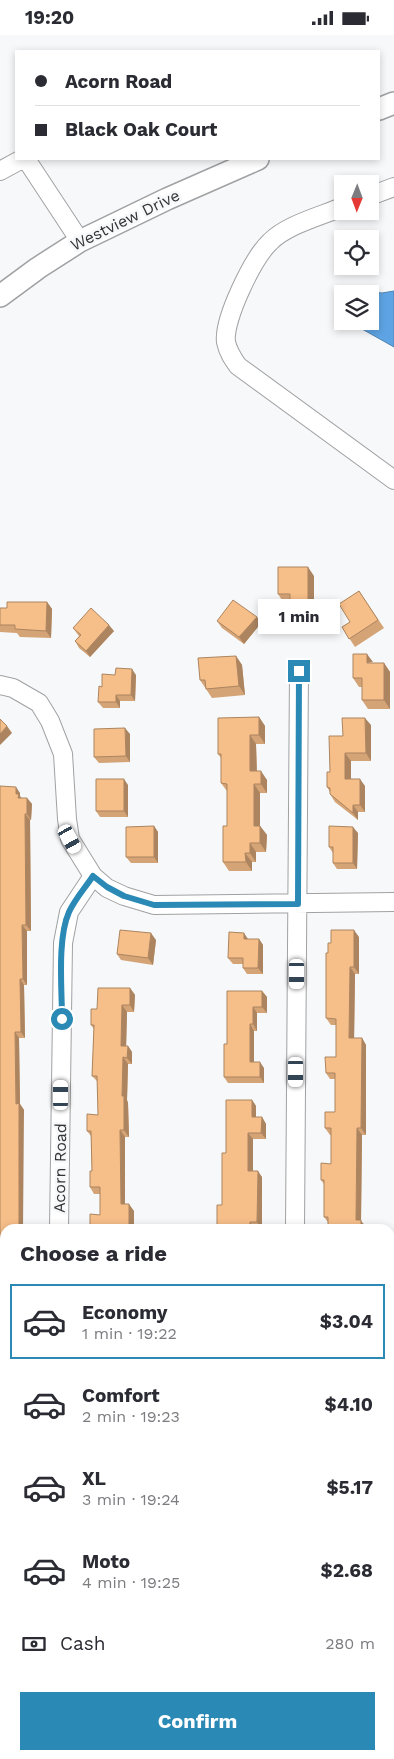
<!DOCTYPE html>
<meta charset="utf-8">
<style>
body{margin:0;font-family:"Work Sans",sans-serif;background:#f7f7f7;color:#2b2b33;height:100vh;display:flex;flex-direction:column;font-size:19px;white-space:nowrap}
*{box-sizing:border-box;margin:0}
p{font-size:16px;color:#7c7c81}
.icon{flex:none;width:28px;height:28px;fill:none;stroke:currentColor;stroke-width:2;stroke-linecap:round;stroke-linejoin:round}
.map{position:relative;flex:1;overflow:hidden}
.panel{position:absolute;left:0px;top:1189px;width:395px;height:536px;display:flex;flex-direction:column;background:#fff;border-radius:15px 15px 0 0;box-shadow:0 2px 8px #0003}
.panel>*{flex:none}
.banner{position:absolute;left:15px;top:15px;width:365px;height:110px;border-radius:0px;box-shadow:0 2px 8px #0003;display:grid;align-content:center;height:110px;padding:0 20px;background:#fff}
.needle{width:32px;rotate:181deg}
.buttons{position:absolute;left:334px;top:140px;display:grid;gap:10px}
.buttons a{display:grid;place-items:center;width:45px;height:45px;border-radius:0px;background:#fff;box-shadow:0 2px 8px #0003;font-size:25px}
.end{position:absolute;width:22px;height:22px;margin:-11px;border:6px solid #2a89b5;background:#fff;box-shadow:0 0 0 2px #fff}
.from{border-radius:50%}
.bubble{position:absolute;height:35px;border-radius:0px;background:#fff;box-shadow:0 2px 8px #0003;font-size:16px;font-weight:700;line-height:35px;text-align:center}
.car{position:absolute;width:15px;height:30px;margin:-15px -8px;border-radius:6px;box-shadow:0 0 4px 1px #0007;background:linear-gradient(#fff 24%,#345 0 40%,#fff 0 76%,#345 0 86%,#fff 0)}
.banner b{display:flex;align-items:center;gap:18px;height:48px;font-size:19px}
.banner b+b{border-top:1px solid #e1e1e2}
.banner i{width:12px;height:12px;background:#2b2b33}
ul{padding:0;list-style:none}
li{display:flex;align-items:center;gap:15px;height:75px;margin:0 10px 8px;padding:0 10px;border:2px solid transparent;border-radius:0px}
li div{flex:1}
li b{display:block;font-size:19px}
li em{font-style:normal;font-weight:700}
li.selected{border-color:#2a89b5}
li>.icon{width:45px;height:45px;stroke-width:1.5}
h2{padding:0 20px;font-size:22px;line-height:60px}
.pay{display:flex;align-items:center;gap:12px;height:55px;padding:0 20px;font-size:19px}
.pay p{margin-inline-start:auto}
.action{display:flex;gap:10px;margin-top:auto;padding:10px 20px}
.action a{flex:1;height:58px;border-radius:0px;background:#2a89b5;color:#fff;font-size:20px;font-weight:700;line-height:58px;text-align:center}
.status{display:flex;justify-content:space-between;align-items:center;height:35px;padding:0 25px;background:#fff;direction:ltr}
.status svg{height:14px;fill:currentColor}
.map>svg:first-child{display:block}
.water{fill:#5ea4e4;stroke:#5183b0}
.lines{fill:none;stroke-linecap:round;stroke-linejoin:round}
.minor-casing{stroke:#a0a1a3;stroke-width:20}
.tertiary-casing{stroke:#a0a1a3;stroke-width:24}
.minor{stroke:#fff;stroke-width:18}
.tertiary{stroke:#fff;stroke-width:21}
.wall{fill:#d4a376}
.shaded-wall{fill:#ac8560}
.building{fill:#f6be89;stroke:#ac8560}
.route{stroke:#2a89b5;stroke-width:6}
.labels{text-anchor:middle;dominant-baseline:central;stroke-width:5;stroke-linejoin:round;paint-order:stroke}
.street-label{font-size:16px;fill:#343536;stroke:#f6f8f9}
</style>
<div class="status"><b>19:20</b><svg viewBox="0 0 49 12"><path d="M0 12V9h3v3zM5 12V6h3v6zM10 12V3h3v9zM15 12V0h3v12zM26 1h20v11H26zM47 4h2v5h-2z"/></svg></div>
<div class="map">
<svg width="394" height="1724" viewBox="0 0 394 1724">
<rect width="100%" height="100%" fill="#f6f8f9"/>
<path class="water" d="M361 256 382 258 394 256V312L355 290 356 286H370V259H360Z"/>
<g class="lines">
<g class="minor-casing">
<path id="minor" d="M26 124 80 206
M0 136 22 124
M370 161 394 152
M342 172C321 181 286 190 270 207 253 223 223 285 226 307 228 317 233 324 238 331L394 445
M0 650 13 653 39 668 50 686 63 719 67 784 70 804 93 841 107 853 124 861 154 870 394 867
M59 1194 63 908 69 877 93 841
M295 1194 299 636
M0 1307 5 1308
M390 1313H394
M390 1539H394
M0 1552H5
M98 1720V1724"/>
</g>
<g class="tertiary-casing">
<path id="tertiary" d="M379 74 394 68
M0 261 38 233 80 206 167 164 258 124"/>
</g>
<use href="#minor" class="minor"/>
<use href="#tertiary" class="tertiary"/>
</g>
<path class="wall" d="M314 541V579H296L290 570V568H284L278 559Z
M359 556 384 593 355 612 342 592 350 587Z
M47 567 52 574 51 603 20 602 17 598 0 597V573H7Z
M257 582 261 588 244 609 222 593 217 586Z
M73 593 114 596 90 622 79 613 75 606 79 601Z
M236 621 242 630 245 660 212 663 200 645Z
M373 628H384L390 637V674H368L362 665V652H359L353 643Z
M136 640 135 666H120V673H103L98 667 102 652Z
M259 682 265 691V709H256L257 736 267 745V758H260V791L267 800 266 817H256V827H252V836H229L223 827 227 791V756L221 748V723L218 719Z
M371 690V726H351V744L365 751V777H358V785L335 767 330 759V757L327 752 330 737 343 701Z
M130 699V727L99 728 94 722Z
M128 750V782H100L96 776Z
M0 751 20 758V761L21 763H27L32 769 31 785H30L31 896H27V950H24L25 1003H19L20 1069 24 1075 5 1194V1220H0Z
M154 791 158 797V828H131L126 822Z
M358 798 357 834H337L333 828V818L329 812Z
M359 902V939H355L354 1003H362L366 1010V1100H362L361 1186 366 1192 328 1187 324 1182V1149L321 1145 331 1129V1100H330L325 1093 335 1077V1044H330L326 1038 336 1022V990H331L326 983 328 918 331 908Z
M248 904H259L263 910V939H247L243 933V929H233L228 923Z
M156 905 153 930 121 925 117 919Z
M130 953 135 960 134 977H127L126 1011H128L132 1017V1029H128L127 1065 128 1068 129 1102H125V1169L134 1176 100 1180V1159H94L90 1152 92 1136 91 1101 87 1096 98 1080V1047L92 1041 94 994 91 990 97 974Z
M262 956 267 962V978H257V996H254V1027L264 1033V1048H228L224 1042 227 1009Z
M252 1065 256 1071V1082H262L266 1089V1104H253V1136L262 1142V1194H217L222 1170Z
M0 1243H5V1274H0Z
M0 1339H5V1372L0 1373Z
M390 1342H394V1382H392L390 1379Z
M5 1392V1426H0V1393Z
M5 1460V1519L0 1520V1461Z
M390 1468H394V1496H390Z
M390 1575H394V1601H390Z
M390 1679H394V1721L321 1723 320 1721H291L290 1720H390Z
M23 1720H64L65 1724H25Z
M129 1720H173V1724H130Z
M192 1720H211V1724H193L192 1722Z
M232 1720H268V1724H255L254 1723H234Z"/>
<path class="shaded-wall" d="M308 532 314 541V579L308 570Z
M47 567 52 574 51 603 46 596Z
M257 582 261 588 244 609 239 602Z
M109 590 114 596 90 622 86 616Z
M367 619 373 627 367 628Z
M236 621 242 630 245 660 239 651Z
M384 628 390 637V674L384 665Z
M132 634 136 640 135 666 131 660Z
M116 660 120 666V673L116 667Z
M259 682 265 691V709L259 700Z
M365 683 371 690V726L366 718Z
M7 691 12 698 0 710V699Z
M125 693 130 699V727L126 721Z
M250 700 256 709 257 745 250 736Z
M345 718 351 726V751L345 744Z
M261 736 267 745V758L261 749Z
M124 744 128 750V782L124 776Z
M360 744 365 751V777L360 770Z
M254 749 260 758V800L254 791Z
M16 752 20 758V761L23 765V769L16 759Z
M27 763 32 769 31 785 27 779Z
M353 770 358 777V785L353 778Z
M25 779 30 785 31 896 26 890Z
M154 791 158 797V828L154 822Z
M260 791 267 800 266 817 260 808Z
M353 792 358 798 357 834 353 828Z
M250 808 256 817V827L250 818Z
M245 818 252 827V836L246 827Z
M22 890 27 896V950L23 944Z
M354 895 359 902V939L354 932Z
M151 898 156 905 153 930 148 923Z
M244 898 248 904H244Z
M259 904 263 910V939L258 933Z
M350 932 355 939 354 1010 349 1003Z
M20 944 24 950 25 1003 21 997Z
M130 953 135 960 134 977 130 970Z
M262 956 267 962V978L262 972Z
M122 970 127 977 126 1017 121 1011Z
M253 972 257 978V996L253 989Z
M250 989 254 996V1033L250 1027Z
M15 997 19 1003 20 1069 24 1075 23 1194H19Z
M362 1003 366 1010V1100L361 1093Z
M128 1011 132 1017V1029L127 1023Z
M123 1022 128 1029 127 1065 128 1068 129 1102 124 1095 122 1061Z
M260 1027 264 1033V1048L260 1042Z
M252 1065 256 1071V1089L252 1082Z
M262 1082 266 1089V1104L261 1098Z
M357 1093 362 1100 361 1186 366 1192V1194H361L356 1185Z
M120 1095 125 1102V1176L121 1169Z
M248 1098 253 1104V1142L248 1136Z
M258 1136 262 1142V1194L257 1187Z
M129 1169 134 1176V1194H129Z
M250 1187 254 1194H250Z
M169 1720H173V1724H171Z
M206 1720H211V1724H208L206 1722Z"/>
<path class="building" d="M278 532H308V570H290V559H278Z
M359 556 378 585 349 604 342 592 350 587 339 569Z
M233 565 257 582 239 602 217 586Z
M7 567H47L46 596 15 594V590H0V573H7Z
M91 573 109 590 86 616 75 606 81 600 73 593Z
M353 619H367V628H384V665H362V643H353Z
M236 621 239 651 206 654 205 645H200L198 623Z
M116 633 132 634 131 660H116V667H98L99 651 102 652V639L115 640Z
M259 682V700H250V736H261V749H254V791H260V808H250V818H245L246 827H223V791H227V749L221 748V719H218V683Z
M342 683H365L366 718H345V744H360V770H353V778L330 759V753L327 752V737H330L329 701H343Z
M0 684 7 691 0 699Z
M125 693 126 721 94 722V694Z
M96 744H124V776H96Z
M0 751 16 752V759H19L18 763H27V779H25L26 890H22L23 944H20L21 997H15L16 1069 19 1068V1194H5V1213H0Z
M154 791V822H126V792Z
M329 791 353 792V828H333V812H329Z
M120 895 151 898 148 923 117 919Z
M331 895H354V932H350L349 1003H362L361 1093H357L356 1185H361V1194H328V1182H324V1145H321V1128L331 1129V1093H325V1077H335V1038H326L325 1022H336V984L326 983V918H328V908H331Z
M229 897 244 898V904H259L258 933H243V923H228Z
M98 953H130V970H122L121 1011H128L127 1023 123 1022 122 1061H124V1095H120L121 1169H129V1194H90V1179L100 1180V1152H90V1136H92L91 1096H87V1079L98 1080 97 1041H92L94 990H91V974H97Z
M227 956H262V972H253V989H250V1027H260V1042H224V1009H227Z
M226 1065H252V1082H262L261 1098H248V1136H258L257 1187H250V1194H217V1170H222V1118H226Z
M0 1243H5V1267H0Z
M0 1339H5V1366H0Z
M390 1342H394V1376H390Z
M5 1392V1419H0V1393Z
M5 1460V1513H0V1461Z
M390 1468H394V1489L390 1490Z
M390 1575H394V1595H390Z
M5 1580V1621L0 1593V1581Z
M390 1679H394V1714H390Z
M129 1720H169V1721L129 1722Z
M192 1720H206V1722H192Z"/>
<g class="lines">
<path class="route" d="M62 984C62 954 57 904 69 877 75 864 85 853 93 841L107 852 124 861 154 870 298 869 299 636"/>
</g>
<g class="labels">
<g class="street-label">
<text transform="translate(125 185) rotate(-26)">Westview Drive</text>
<text transform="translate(60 1133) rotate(-89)">Acorn Road</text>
</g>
</g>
</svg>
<div class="buttons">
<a><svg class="needle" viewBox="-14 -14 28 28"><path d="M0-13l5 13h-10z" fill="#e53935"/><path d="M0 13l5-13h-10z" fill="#7c7c81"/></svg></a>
<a><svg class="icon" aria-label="locate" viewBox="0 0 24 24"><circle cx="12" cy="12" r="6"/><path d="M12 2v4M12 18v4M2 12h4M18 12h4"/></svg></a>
<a><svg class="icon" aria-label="layers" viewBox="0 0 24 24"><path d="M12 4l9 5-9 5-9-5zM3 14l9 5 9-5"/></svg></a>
</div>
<i class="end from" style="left:62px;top:984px"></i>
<i class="end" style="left:299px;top:636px"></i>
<div class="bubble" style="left:258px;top:564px;width:82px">1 min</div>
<i class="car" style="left:70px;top:804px;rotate:151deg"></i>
<i class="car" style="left:297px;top:939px;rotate:180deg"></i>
<i class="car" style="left:296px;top:1037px;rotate:180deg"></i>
<i class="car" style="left:61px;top:1060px;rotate:0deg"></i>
<div class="banner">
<b><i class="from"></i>Acorn Road</b>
<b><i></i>Black Oak Court</b>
</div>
<section class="panel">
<h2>Choose a ride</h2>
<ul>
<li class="selected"><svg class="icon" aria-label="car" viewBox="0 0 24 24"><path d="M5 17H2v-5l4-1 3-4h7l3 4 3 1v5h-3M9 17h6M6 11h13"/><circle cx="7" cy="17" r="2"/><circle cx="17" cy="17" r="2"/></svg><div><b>Economy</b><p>1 min · 19:22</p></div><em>$3.04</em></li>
<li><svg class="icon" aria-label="car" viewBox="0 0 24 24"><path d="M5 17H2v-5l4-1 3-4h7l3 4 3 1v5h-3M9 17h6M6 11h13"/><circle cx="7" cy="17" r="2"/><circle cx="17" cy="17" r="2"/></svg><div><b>Comfort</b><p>2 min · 19:23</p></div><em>$4.10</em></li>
<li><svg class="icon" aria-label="car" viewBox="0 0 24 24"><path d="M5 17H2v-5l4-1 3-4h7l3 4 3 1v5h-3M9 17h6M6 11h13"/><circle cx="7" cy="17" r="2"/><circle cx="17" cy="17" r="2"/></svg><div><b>XL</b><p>3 min · 19:24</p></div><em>$5.17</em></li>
<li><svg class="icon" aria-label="car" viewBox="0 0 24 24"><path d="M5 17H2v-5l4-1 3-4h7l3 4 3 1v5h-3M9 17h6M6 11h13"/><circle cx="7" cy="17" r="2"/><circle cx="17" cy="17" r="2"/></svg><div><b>Moto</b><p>4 min · 19:25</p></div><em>$2.68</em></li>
</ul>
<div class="pay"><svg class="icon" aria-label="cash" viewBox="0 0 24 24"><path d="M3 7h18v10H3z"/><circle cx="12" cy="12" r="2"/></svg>Cash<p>280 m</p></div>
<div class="action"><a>Confirm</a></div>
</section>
</div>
